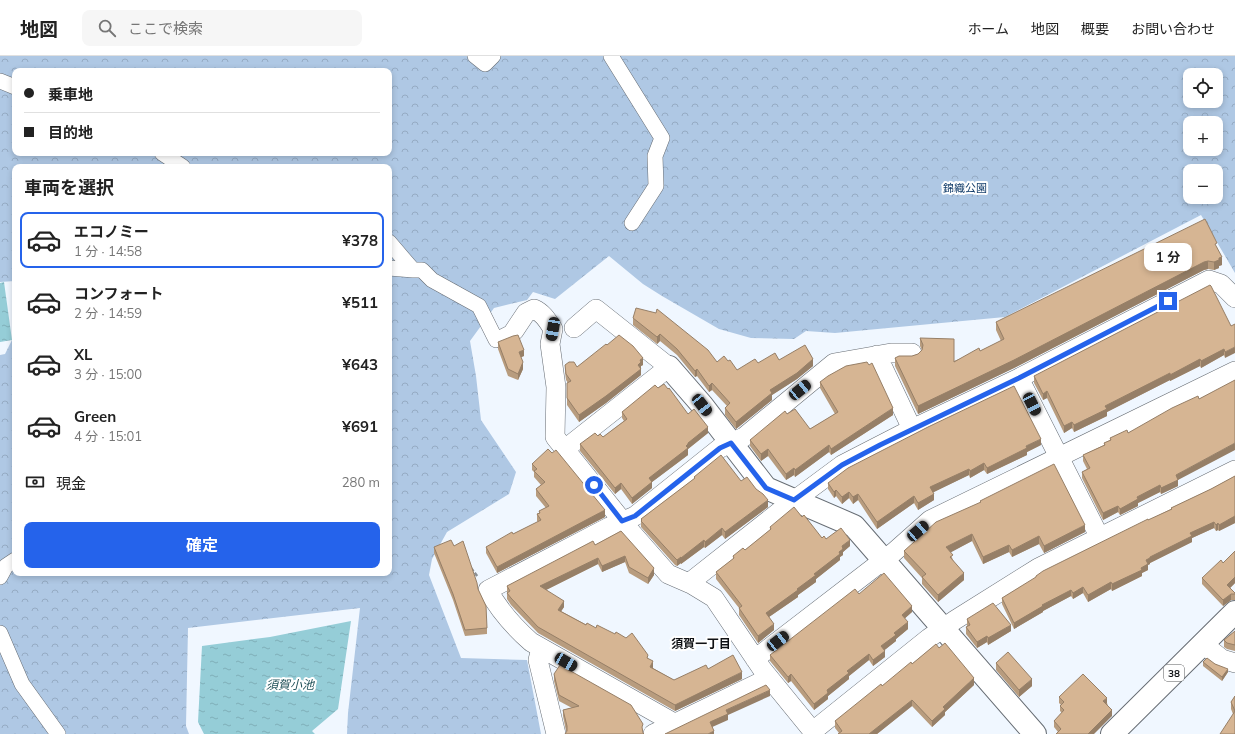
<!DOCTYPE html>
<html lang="ja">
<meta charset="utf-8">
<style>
body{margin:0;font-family:Mulish,"Noto Sans JP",sans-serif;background:#f6f6f6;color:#222;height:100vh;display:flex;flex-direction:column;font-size:15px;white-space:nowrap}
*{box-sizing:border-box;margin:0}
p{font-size:13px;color:#767676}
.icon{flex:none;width:22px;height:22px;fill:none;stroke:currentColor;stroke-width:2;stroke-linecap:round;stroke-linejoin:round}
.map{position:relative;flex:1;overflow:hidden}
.side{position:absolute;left:12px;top:108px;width:380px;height:412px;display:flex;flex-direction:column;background:#fff;border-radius:8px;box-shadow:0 2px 6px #0003}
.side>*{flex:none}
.banner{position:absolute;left:12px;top:12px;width:380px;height:88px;border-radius:8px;box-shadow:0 2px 6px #0003;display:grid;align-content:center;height:88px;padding:0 12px;background:#fff}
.fabs{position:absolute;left:1183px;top:12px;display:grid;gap:8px}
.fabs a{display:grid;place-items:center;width:40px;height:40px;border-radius:8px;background:#fff;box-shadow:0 2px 6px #0003;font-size:20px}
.end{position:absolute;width:18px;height:18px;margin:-9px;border:5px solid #2563eb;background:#fff;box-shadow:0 0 0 2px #fff}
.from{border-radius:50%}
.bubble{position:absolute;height:28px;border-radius:8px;background:#fff;box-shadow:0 2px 6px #0003;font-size:13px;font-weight:700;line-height:28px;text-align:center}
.car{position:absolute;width:12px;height:24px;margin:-12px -6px;border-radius:5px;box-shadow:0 0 3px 1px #0007;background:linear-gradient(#222 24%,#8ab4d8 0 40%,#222 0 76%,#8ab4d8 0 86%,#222 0)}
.banner b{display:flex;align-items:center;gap:14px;height:38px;font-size:15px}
.banner b+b{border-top:1px solid #e0e0e0}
.banner i{width:10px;height:10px;background:#222}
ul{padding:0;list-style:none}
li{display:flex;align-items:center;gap:12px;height:56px;margin:0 8px 6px;padding:0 4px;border:2px solid transparent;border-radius:8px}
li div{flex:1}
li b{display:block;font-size:15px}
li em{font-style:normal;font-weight:700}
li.selected{border-color:#2563eb}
li>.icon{width:36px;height:36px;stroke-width:1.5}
h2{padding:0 12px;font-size:18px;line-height:48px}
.pay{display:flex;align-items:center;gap:10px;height:44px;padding:0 12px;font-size:15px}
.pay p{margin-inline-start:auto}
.cta{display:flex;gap:8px;margin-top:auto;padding:8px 12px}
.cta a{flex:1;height:46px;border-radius:8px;background:#2563eb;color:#fff;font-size:16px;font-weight:700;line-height:46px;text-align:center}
header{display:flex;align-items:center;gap:24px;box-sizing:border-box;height:56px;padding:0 20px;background:#fff;border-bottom:1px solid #e0e0e0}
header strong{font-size:19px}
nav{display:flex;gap:22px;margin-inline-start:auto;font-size:14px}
.search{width:280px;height:36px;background:#f6f6f6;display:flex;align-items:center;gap:10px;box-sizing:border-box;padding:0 14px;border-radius:8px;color:#767676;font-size:15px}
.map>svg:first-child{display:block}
.park{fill:url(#park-crowns);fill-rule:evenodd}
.water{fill:url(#water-ripples)}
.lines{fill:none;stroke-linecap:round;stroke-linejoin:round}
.pedestrian-casing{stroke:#676d74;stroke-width:16}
.minor-casing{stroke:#676d74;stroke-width:20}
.tertiary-casing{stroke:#676d74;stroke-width:24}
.primary-casing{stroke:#676d74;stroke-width:24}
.path{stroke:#8a8f94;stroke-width:2.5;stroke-dasharray:4 2;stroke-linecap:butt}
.pedestrian{stroke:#fff;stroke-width:15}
.minor{stroke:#fff;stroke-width:19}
.tertiary{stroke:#fff;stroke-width:22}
.primary{stroke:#fff;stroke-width:22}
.wall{fill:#b89c7e}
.shaded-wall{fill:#967f67}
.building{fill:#d6b593;stroke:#967f67}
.route{stroke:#2563eb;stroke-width:5}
.labels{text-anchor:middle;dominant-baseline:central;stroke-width:4;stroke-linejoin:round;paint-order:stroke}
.shield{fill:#fff;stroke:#57585a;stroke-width:1}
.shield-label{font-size:10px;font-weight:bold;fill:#0f1114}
.park-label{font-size:11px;fill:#143e6b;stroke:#fff}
.neighbourhood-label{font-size:12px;font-weight:bold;fill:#0f1114;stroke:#fff}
.water-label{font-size:12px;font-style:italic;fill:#21525a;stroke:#fff}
</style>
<header>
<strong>地図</strong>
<div class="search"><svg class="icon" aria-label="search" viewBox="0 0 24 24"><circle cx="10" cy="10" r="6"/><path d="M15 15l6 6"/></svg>ここで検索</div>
<nav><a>ホーム</a><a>地図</a><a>概要</a><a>お問い合わせ</a></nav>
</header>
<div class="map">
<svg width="1235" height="678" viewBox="0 0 1235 678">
<defs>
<pattern id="park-crowns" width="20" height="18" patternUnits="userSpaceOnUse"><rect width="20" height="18" fill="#afc8e4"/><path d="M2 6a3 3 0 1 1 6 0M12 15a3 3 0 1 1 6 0" fill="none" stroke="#95abc3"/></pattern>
<pattern id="water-ripples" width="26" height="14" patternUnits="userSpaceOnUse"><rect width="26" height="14" fill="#95cdd7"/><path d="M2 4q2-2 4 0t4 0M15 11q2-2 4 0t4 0" fill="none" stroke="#7fafb8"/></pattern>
</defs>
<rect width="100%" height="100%" fill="#f0f7ff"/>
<path class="park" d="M0 0H1235V217L1201 159 1005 261 835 277 806 275 794 283 751 282 719 273 662 240 643 228 609 200 555 243 533 236 527 244 494 252 470 285 476 320 481 364 516 416 509 438 447 476 432 503 429 519 461 602 527 604 541 678H347L348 657 360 552 188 572 186 670 189 678H0V299L5 298 15 278V517H389V111H15V225L0 226ZM15 15H389V97H15ZM1190 19H1216V45H1190ZM1190 67H1216V93H1190ZM1190 115H1216V141H1190Z"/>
<path class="water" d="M4 226 12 284 0 286V227Z
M351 565 338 653 312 675 315 678H204L198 666 202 590 270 581Z"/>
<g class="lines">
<g class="pedestrian-casing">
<path id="pedestrian" d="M475 0 485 8 493 0
M611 0 662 82 655 100 656 130 632 167
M0 25 15 31
M162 97 183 111
M389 186 413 214H422L432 224 479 250 496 284 514 275
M389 212 413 214
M0 521 6 510 15 504
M0 577 22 628 58 678"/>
</g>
<g class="minor-casing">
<path id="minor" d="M514 275 526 257 534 253C543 257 547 264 553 273L550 288 556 331 555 381 632 477 668 518 691 528 714 542 762 613 815 678
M877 299 912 373
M1019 322 1100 482
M565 393 669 311 596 253 574 272
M689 527 784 452 842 409 912 373 1019 322 1209 224 1221 228 1235 242
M1203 588 1222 603 1235 607
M541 592 538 604 556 678
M755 603 894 496 930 464 1235 315
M674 667 531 586C514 571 499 554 488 534L609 471 635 460 720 392 744 381 834 307 891 297H912
M813 675 929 582 955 564 1038 512 1235 414
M653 678 769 622"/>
</g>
<g class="tertiary-casing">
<path id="tertiary" d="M669 311 702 349 766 432 854 470 1035 678"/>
</g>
<g class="primary-casing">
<path id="primary" d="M1112 678 1235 556"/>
</g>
<path class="path" d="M471 512 478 521"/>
<use href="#pedestrian" class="pedestrian"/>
<use href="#minor" class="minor"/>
<use href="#tertiary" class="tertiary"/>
<use href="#primary" class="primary"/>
</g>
<path class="wall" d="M1217 191 1222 209 1219 210V212L1214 214 1208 213 1204 214 1014 312 918 358 895 310V302L912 300 918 298 922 294 920 290V282L954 305 980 295 1001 285 996 274V266Z
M633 262 717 306 728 305 737 314 758 307 779 304 813 310 797 323 772 339V344L736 373 725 359V352L727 350 712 334 709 336 697 320 695 321 677 299 660 285 657 288 633 269Z
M1231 270 1225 302 1224 299 1201 312 1200 310 1170 325V324L1107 356V360L1074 376 1072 372 1064 377 1047 342 1043 344 1034 327V320Z
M498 286 524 300 521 301 523 313 518 324 508 320 498 293Z
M607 289 643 309 641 310V319L606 347 579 366 567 349V327H568L566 324 565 316V309L577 311Z
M820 326 893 359 831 399 829 396 795 421 794 419 786 424 768 400 761 405 750 390V384L787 358 810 373 835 358 820 332Z
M658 332 688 358 708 377 688 393V399L652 426V432L632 448 621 433 615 438 580 395V388L598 380 603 381 624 365 622 362V356Z
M1199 343 1178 424V430L1161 438 1160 436 1138 447V450L1120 459 1118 456 1103 464 1082 422V416L1087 413 1083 405V399L1104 389V387L1110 384V382L1128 377Z
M1041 389 1027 396V399L987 418 984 414 970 422 969 419 933 436 934 444 918 454 914 447 877 473 858 444 853 448 849 442 842 448 836 440 834 442 828 433V427Z
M532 408 605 461 497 517 486 497V491L513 478 538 466 537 465V458L539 457V455L546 452 536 440V433L541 429 534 421V416L532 414Z
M1235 420V467L1219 475 1218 474 1216 475 1214 472 1192 482V486L1150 507V508L1148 509V514L1142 517V520L1112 535 1111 533 1088 546 1083 537 1073 543 1071 540 1043 555V556L1014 573 1002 548V542L1036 522V520L1171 453V452L1211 433Z
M694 421 741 425 768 451 725 483 722 479 705 492 704 491 681 508V507L677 510 675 509 641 471V463L694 423Z
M980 445 1085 476 1044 497 1039 488 1012 501 1009 496 983 508 972 485 950 496 953 504 964 524 938 546 922 528V522L904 502V495L980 447Z
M802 461 822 482 850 490 843 496V499L840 501V504L816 523V526L798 539V541L769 561 774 574 758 587 739 559V552L716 523V516L733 503V500L745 494 770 474V471Z
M621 475 654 519 648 528 629 517 625 506 602 516 598 508 546 534 564 551 561 555 648 602 653 611V612L674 624 708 613 742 623 675 655 538 577 511 549 507 543V530L595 489Z
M434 491 478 533 487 572V578L465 580 453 544 434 497Z
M1235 495V527L1230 532 1235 537V544H1231L1223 550 1202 528V522L1223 507Z
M859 538 912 556 905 562 908 573 896 583V585L884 594 885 601 873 610 869 604 849 620V623L828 640V643L814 654 791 625 788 627 770 605V599Z
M967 563 1011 575 988 589 987 586 977 592 966 578V571H968L967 570Z
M1235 575V595L1227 593 1224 591V584Z
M1203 606 1215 608 1228 616 1222 625 1203 610Z
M996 607 1032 630 1019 641 996 614Z
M912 608 974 629 945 656V659L932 671 912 650 877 678H838L839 677 835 672V665Z
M554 618 643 674V675H566L563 660V654L572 652 559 645 554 625Z
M1235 640V678L1233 658 1231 653V646Z
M1059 641 1107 647 1112 660 1058 676 1054 671V665L1062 657 1060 655V650L1061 649 1059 647Z"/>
<path class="shaded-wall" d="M1222 201V209L1219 210V212L1214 214V206L1219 202Z
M1208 205V213L1204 214 1014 312 918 358V350L1204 206Z
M660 278V285L657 288V281Z
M1235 291V297L1225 302V296Z
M1224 293V299L1201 312V305Z
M524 294V300L519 302V296Z
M643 302V309L641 310V319L606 347 579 366V359L638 309 640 304Z
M813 303V310L797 323 772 339V344L736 373V366L770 334Z
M1200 303V310L1170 325V319Z
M523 306V313L518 324V318Z
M697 313V320L695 321V315Z
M1170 317V324L1107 356V360L1074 376V369L1105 350Z
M712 327V334L709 336V330Z
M1047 335V342L1043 344V338Z
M893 352V359L831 399V393Z
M1072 366V372L1064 377V370Z
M708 371V377L688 393V399L652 426V432L632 448V442L649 422 686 390 688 387Z
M1041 383V389L1027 396V399L987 418V412L1026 390Z
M1235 387V394L1178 424V430L1161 438V432L1176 419Z
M829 389V396L795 421V414Z
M768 393V400L761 405V398Z
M984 407V414L970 422V415Z
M794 412V419L786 424V418Z
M969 413V419L930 438V431Z
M621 427V433L615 438V432Z
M1160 429V436L1138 447V450L1120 459V453L1137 441Z
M836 434V440L834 442V436Z
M849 436V442L842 448V441Z
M858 438V444L853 448V441Z
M934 438V444L918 454V447Z
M914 440V447L877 473V466Z
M768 444V451L725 483V476Z
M1118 450V456L1103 464V457Z
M605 454V461L497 517V511Z
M1235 460V467L1219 475V469Z
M1214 466V472L1192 482V486L1150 507V508L1148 509V514L1142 517V520L1112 535V528L1141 512 1146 504 1150 501 1190 477Z
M1218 467V474L1216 475V469Z
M1085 469V476L1044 497V490Z
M722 472V479L705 492V486Z
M972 478V485L946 499V491Z
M1039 480V488L1012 501V494Z
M704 484V491L681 508V502Z
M850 484V490L843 496V499L840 501V504L816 523V526L798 539V541L766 563V557L797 533 839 496 842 490Z
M1009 489V496L983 508V501Z
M625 500V506L602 516V510Z
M681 501V507L677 510V504Z
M598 502V508L540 537V530Z
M654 512V519L648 528V522Z
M964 517V524L938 546V539Z
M1235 521V527L1227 535V529Z
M1111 526V533L1088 546V539Z
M1083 531V537L1073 543V537Z
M1071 534V540L1043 555V556L1014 573V567L1042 549Z
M1231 538V544L1223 550V544Z
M564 545V551L558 560V554Z
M912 550V556L902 565V559Z
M908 566V573L896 583V585L881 597V590L894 577Z
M774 568V574L758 587V580Z
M1011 569V575L988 589V582Z
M987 580V586L977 592V586Z
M885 595V601L873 610V604Z
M869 598V604L849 620V623L828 640V643L814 654V648L827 634 847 615Z
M653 605V611L650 617V611Z
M1228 613V616L1222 625V621Z
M742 616V623L675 655V649Z
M791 618V625L788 627V621Z
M974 622V629L945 656V659L932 671V665L943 651Z
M1032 623V630L1019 641V634Z
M770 634V640L728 659V664L710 672V666L726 654Z
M1107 642V647L1103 651V645Z
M912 644V650L877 678H869Z
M1112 654V660L1094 678H1088Z
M714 675V678H708Z"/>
<path class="building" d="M1205 163 1217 187 1215 188 1222 201 1219 202V204L1214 206 1208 205 1204 206 1014 304 918 350 895 302 899 300H912L918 298 922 294 923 289 920 282 954 283V306L979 292 980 295 1004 283 996 266Z
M1210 229 1211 230 1231 270 1235 268V291L1225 296 1224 293 1201 305 1200 303 1170 319V317L1105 350 1107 353 1074 369 1072 366 1064 370 1047 335 1043 338 1034 320Z
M636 252 656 257 657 253 708 294 717 306 724 300 728 305 730 304 737 314 755 303 758 307 775 297 779 304 805 289 813 303 797 317 770 334 772 337 736 366 725 352 730 347 712 327 709 330 697 313 695 315 677 293 660 278 657 281 633 262Z
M518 279 524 294 519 296 523 306 518 318 508 313 498 286 513 280Z
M619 279 633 290 643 302 640 304 641 306 638 309 641 313 606 340 579 359 567 342V327L571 325 566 318 565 309 569 306H574L577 311 606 288 607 289Z
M867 306 869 309 872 307 893 352 831 393 829 389 795 414 794 412 786 418 768 393 761 398 750 384 785 355 787 358 795 353 810 373 838 356 820 326 828 320 846 310Z
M1235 324V387L1176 419 1178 424 1161 432 1160 429 1137 441 1138 443 1120 453 1118 450 1103 457 1082 416 1090 412 1083 399 1105 389 1104 387 1111 384 1110 382 1127 374 1128 377 1172 352 1198 340 1199 343Z
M664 328 668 333 669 332 688 358 694 353 708 371 688 387V388L686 390 688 392 649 422 652 426 632 442 621 427 615 432 580 388 595 377 598 380 600 378 603 381 627 363 622 356 655 329 658 332Z
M1014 330 1041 383 1026 390 1027 392 987 412 984 407 970 415 969 413 930 431 934 438 918 447 914 440 877 466 858 438 853 441 849 436 842 441 836 434 834 436 828 427 848 412 928 371Z
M548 393 552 397 556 394 605 454 497 511 486 491 512 476 513 478 541 464 537 458 540 457 539 455 549 450 536 433 545 426 534 415 537 413 532 408Z
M721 399 741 425 747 421 756 433 763 438 768 444 725 476 722 472 705 486 704 484 681 502V501L677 504 675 502 641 465 642 464 641 463 695 422 694 421Z
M1054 408 1085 469 1044 490 1039 480 1012 494 1009 489 983 501 972 478 946 491 953 499 950 501 964 517 938 539 922 521 926 518 904 495 936 466 981 446 980 445Z
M1235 420V460L1219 469 1218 467 1216 469 1214 466 1190 477 1192 480 1150 501V502L1146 504 1148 508 1141 512 1142 514 1112 528 1111 526 1088 539 1083 531 1073 537 1071 534 1042 549 1043 550 1014 567 1002 542 1036 521V520L1043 515 1148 463V464L1172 453 1171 452 1211 433Z
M794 451 802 461 804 459 822 482 824 480 826 483 841 472 850 484 842 490 843 493 839 496 840 498 814 518 816 519 797 533 798 534 766 557 774 568 758 580 739 552 742 550 716 516 734 502 733 500 743 492 745 494 771 473 770 471Z
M621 475 654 512 648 522 629 511 625 500 602 510 598 502 540 530 564 545 558 554 586 569 587 567 596 572 597 569 615 578 616 576 626 582 632 577 648 599 647 602 653 605 650 611 674 624 706 609 708 613 733 599 742 616 675 649 538 571 511 542 507 537 510 535 507 530 593 485 595 489Z
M451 484 454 490 463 485 477 527 478 533 486 550 487 572 465 574 453 538 434 491Z
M1235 495V521L1227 529 1235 537V538H1231L1223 544 1202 522 1221 504 1223 507Z
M884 517 912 550 902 559 908 566 894 577 896 579 881 590 885 595 873 604 869 598 847 615 849 617 827 634 828 637 814 648 791 618 788 621 770 599 855 533 859 538Z
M993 547 1011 569 988 582 987 580 977 586 966 571 970 569 967 563Z
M1235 575V589L1227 587 1224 584Z
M945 587 974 622 943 651 945 653 932 665 912 644 869 678H838L842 675 835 665 881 628 882 630 911 606 912 608 936 588 939 592Z
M1008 596 1032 623 1019 634 996 607Z
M1207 602 1215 608 1228 613 1222 621 1203 606Z
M560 609 631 649 643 668 642 671 643 677 644 678H565L567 675V670L563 654 579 650 559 639 554 618Z
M1083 618 1107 642 1103 645 1112 654 1088 678H1056L1061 673 1054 665 1064 654 1060 650 1064 646 1059 641Z
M766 629 770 634 726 654 728 658 710 666 714 675 708 678H665Z
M1235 640V678H1220L1235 655 1231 646Z"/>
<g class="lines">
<path class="route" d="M594 429 622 465 635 460 720 392 731 387 766 432 794 444 842 409 880 389 1019 322 1168 245"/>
</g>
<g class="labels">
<rect class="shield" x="1164" y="609" width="20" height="16" rx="3"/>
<g class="shield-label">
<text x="1174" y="617">38</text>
</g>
<g class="park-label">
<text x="965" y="132">錦織公園</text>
</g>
<g class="neighbourhood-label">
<text x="701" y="587">須賀一丁目</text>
</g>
<g class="water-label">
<text x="290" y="628">須賀小池</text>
</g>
</g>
</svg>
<div class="fabs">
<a><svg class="icon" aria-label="locate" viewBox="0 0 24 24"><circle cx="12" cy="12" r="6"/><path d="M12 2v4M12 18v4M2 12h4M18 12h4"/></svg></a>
<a>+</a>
<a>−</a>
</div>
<i class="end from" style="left:594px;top:429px"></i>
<i class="end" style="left:1168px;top:245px"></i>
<div class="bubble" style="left:1144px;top:187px;width:48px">1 分</div>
<i class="car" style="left:553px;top:273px;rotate:190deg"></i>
<i class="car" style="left:800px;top:334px;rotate:51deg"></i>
<i class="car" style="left:1032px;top:348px;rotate:153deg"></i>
<i class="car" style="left:702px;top:349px;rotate:142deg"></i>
<i class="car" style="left:918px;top:475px;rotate:49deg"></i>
<i class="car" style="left:778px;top:585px;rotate:52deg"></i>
<i class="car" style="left:566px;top:606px;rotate:120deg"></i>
<div class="banner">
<b><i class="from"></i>乗車地</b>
<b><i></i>目的地</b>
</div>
<section class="side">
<h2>車両を選択</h2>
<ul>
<li class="selected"><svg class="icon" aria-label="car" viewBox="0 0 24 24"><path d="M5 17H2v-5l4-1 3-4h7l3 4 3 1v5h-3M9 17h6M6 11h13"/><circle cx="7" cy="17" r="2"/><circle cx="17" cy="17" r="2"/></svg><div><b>エコノミー</b><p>1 分 · 14:58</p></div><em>¥378</em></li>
<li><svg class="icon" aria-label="car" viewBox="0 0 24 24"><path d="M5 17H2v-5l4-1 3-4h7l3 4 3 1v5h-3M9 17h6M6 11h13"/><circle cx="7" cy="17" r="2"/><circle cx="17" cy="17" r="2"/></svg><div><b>コンフォート</b><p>2 分 · 14:59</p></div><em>¥511</em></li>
<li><svg class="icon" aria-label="car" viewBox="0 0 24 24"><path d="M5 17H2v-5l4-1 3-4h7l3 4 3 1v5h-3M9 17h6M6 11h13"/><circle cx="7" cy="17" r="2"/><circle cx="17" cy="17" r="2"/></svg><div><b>XL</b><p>3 分 · 15:00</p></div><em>¥643</em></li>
<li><svg class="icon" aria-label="car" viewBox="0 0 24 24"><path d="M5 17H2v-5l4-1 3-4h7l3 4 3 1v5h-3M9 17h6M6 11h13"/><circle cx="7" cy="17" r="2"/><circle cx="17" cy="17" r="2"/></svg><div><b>Green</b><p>4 分 · 15:01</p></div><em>¥691</em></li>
</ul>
<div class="pay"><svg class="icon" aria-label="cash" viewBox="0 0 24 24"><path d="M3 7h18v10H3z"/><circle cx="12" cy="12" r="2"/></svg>現金<p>280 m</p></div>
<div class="cta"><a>確定</a></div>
</section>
</div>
